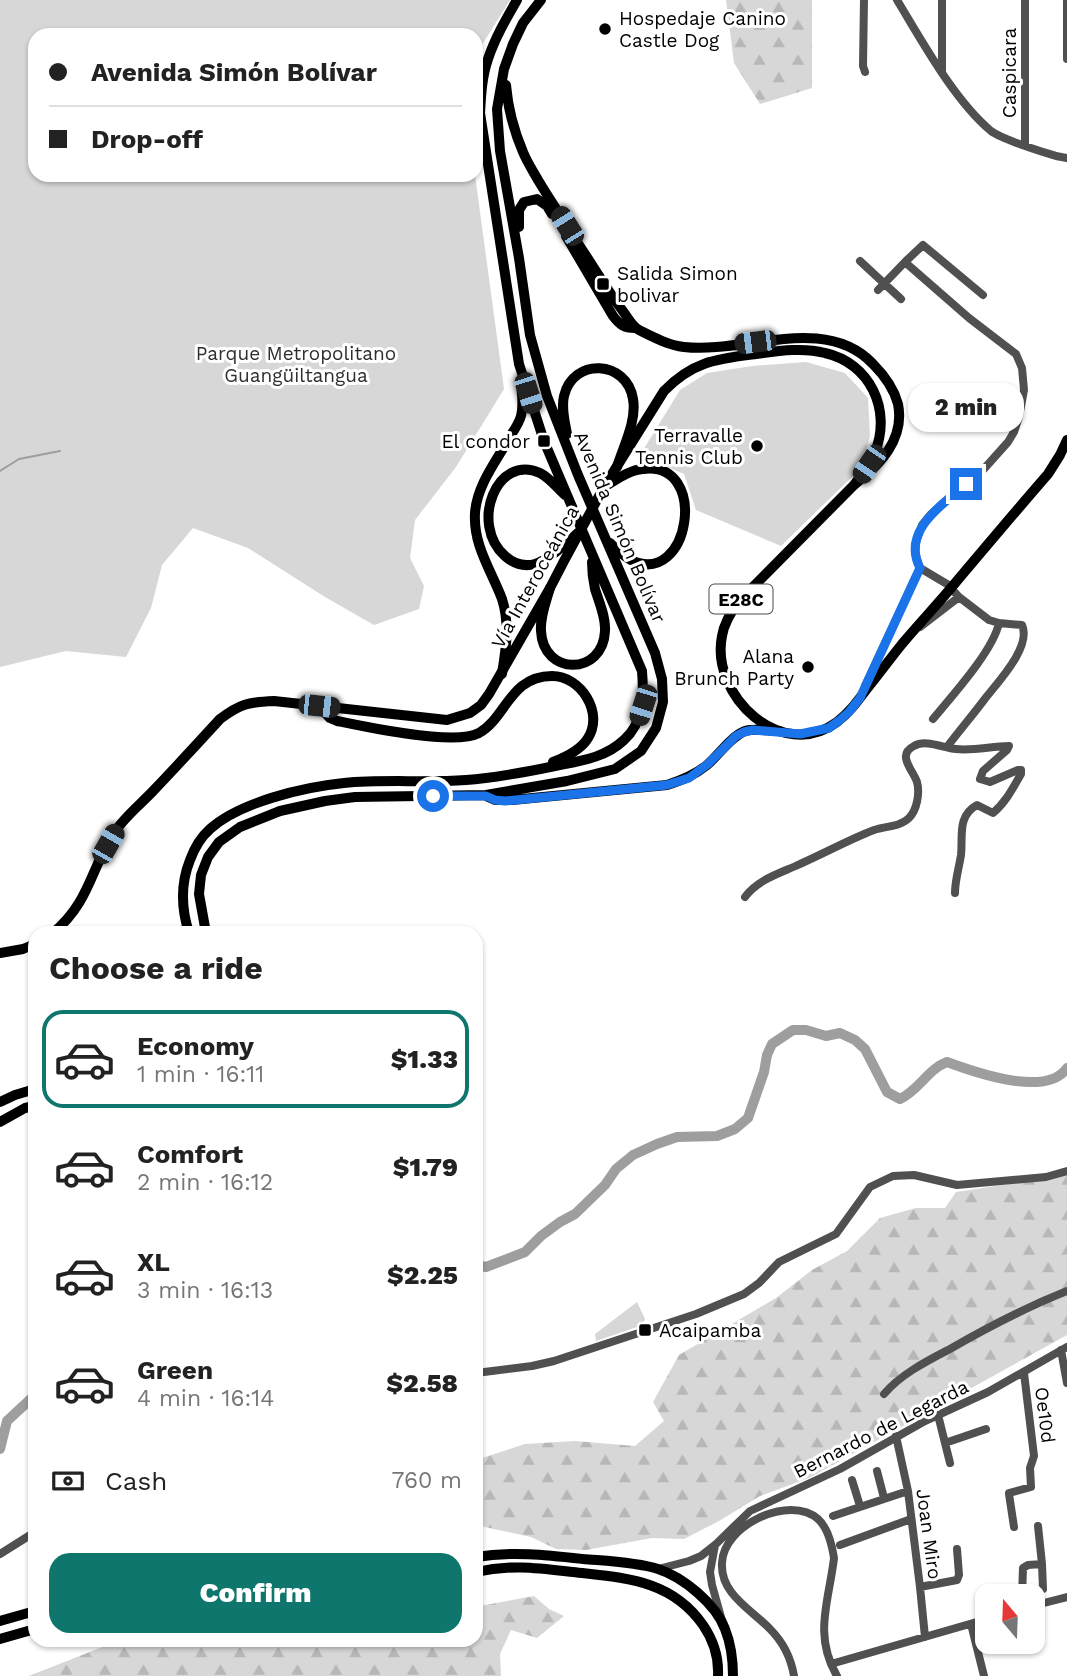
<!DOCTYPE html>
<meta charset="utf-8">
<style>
body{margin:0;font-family:"Work Sans",sans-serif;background:#f6f6f6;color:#222;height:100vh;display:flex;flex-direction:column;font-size:26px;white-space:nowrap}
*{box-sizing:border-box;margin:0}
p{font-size:23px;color:#767676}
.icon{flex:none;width:38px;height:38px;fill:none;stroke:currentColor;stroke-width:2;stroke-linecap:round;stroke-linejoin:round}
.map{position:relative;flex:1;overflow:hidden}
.sheet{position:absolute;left:28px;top:926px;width:455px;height:721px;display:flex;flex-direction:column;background:#fff;border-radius:21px;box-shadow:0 2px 5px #0004}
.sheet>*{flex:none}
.top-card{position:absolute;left:28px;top:28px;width:455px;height:154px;border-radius:21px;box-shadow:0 2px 5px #0004;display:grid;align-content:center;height:154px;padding:0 21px;background:#fff}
.needle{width:46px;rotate:341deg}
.controls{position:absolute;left:975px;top:1584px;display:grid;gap:14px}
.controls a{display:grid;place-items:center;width:70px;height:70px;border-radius:14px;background:#fff;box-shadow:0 2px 5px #0004;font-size:35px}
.end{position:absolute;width:32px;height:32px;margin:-16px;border:9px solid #1a73e8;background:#fff;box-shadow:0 0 0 4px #fff}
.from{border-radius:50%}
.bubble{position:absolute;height:49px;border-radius:21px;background:#fff;box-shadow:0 2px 5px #0004;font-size:23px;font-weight:800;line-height:49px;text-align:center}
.car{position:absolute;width:21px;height:42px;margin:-21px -10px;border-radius:9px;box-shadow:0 0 5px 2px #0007;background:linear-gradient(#222 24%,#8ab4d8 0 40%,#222 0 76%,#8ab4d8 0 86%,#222 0)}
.top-card b{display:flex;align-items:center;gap:24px;height:66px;font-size:26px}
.top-card b+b{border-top:2px solid #e0e0e0}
.top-card i{width:18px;height:18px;background:#222}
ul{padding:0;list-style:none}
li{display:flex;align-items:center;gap:21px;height:98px;margin:0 14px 10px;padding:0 7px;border:4px solid transparent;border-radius:21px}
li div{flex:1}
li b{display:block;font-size:26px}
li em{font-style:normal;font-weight:800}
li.on{border-color:#0f766e}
li>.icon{width:63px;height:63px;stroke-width:1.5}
h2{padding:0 21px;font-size:32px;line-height:84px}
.pay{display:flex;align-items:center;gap:18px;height:77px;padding:0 21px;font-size:26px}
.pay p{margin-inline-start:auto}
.action{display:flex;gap:14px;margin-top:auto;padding:14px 21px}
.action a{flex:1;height:80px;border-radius:21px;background:#0f766e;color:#fff;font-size:28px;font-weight:800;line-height:80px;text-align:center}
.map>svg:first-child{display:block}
.green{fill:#d7d7d7}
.forest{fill:url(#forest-firs)}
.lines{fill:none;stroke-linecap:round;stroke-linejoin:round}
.stream{stroke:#9e9e9e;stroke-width:2}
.river{stroke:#9e9e9e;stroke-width:10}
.minor{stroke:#505050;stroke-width:8}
.major{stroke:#000;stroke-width:10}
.highway{stroke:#000;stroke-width:10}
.route{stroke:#1a73e8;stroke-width:9}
.poi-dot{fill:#000;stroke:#fff;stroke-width:2.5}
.labels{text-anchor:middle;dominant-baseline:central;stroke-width:6;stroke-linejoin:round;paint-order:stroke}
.shield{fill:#fff;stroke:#4c4c4c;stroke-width:2}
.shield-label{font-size:18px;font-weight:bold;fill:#000}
.poi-label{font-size:19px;fill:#000;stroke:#fff;text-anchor:start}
.street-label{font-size:19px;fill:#000;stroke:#fff}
.park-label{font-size:19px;fill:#2e2e2e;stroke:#fff}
</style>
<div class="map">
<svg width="1067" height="1676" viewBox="0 0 1067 1676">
<defs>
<pattern id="forest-firs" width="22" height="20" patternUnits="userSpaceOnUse" patternTransform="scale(1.75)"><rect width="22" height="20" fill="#d7d7d7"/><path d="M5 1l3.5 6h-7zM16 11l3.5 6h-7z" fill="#b7b7b7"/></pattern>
</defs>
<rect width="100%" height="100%" fill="#fff"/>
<path class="green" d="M0 0H510L477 53 476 58V35H35V175H475L504 389 456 467 415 520 410 558 424 586 419 609 374 625 325 597 248 548 193 528 162 565 151 608 126 657 66 651 0 667Z
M806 362 845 373 868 398 870 436 860 469 781 546 696 510 684 474 640 455 680 390 707 373 752 366Z
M637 1302 645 1319 643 1325 596 1341 595 1334Z"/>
<path class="forest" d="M726 0H812V88L760 104 734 63Z
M1067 1175V1335L809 1478 760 1496 719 1521 684 1539 652 1538 586 1550 556 1549 531 1537 476 1525V1460L525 1444 575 1441 635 1446 664 1421 653 1402 679 1355 776 1298 812 1270 847 1251 880 1218 916 1208H945L956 1192Z
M534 1596 549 1609 564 1616 537 1638 511 1630 500 1654 501 1676H29L120 1640H374L395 1645 413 1640H476V1608L480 1606Z"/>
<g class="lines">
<path class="stream" d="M0 471 19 459 60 451"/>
<path class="river" d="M476 1265 486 1267 525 1252 541 1236 560 1222 575 1214 605 1185 616 1169 633 1155 657 1144 677 1137 717 1136 735 1129 748 1118 764 1072 767 1055 772 1044 793 1030H806L826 1036 840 1033 855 1040 865 1049 887 1092 900 1099C919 1090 928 1069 947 1062 974 1072 1046 1098 1067 1068
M0 1449 7 1421 35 1395"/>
<path class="minor" d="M864 0 863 66 865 72
M897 0C922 41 954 100 991 131 1003 140 1040 151 1056 156L1067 158
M942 0V72
M1067 0V59
M1025 145V0
M860 261 901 299
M878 290 905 262
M920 568 915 553 916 542 922 525 931 514 983 470 1008 442 1014 432 1019 417 1024 390 1022 368 1016 354 969 318 906 263V261L923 245 983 295
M920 568 947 584 959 597 989 620 999 623 1022 625C1032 647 997 683 984 700 972 716 959 731 947 747
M920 627 959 597
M865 686 920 568
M933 719C952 696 993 651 999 623
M745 897C758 879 781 873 800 864 825 853 848 840 874 830 885 826 900 827 909 818 917 810 920 793 917 782 913 770 896 755 914 746 926 739 943 748 956 749 974 751 992 746 1009 746L1007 750 983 771 980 779 990 782 1018 770H1021V774C1013 788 1006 802 993 813L977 805C957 816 963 836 961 855 959 868 955 880 955 893
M1061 1350 1067 1383
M476 1373 532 1366 554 1361 696 1314 744 1294 759 1283 779 1262 836 1234 870 1187 893 1176 914 1175 957 1185 1046 1177 1067 1171
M884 1394C901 1374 927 1361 950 1349 988 1327 1027 1307 1067 1291
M938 1415 950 1463
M896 1436 908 1491 920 1587 925 1637
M945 1443 986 1429
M877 1471 884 1498
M852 1480 860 1506
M833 1516 908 1491
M1014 1527 1009 1494V1493L1031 1487 1030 1468 1034 1456 1024 1373
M715 1545 710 1572 712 1585 721 1617
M840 1545 911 1519
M0 1554 35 1532
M1042 1564 1043 1589
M658 1569 689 1561 701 1556 715 1545 750 1511 840 1469 925 1421 988 1392 1067 1347
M920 1587 957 1580 959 1575 957 1549
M1022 1596 1023 1568 1028 1565 1042 1564 1038 1526
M1032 1606 1067 1597
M971 1624 984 1676
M831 1664 987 1619
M794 1676C791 1658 783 1642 770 1629 752 1610 720 1594 722 1563 723 1525 790 1494 818 1519 828 1528 832 1545 834 1558 829 1601 813 1635 837 1676"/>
<path class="major" d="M53 933C90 902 90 870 114 833 124 817 141 804 154 790 176 767 198 743 220 719 240 704 248 702 274 701L447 720 470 713 481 705 489 694 550 588 564 561 604 487 664 391C693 361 717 359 756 354 778 351 803 347 825 353 870 363 892 410 875 452 870 464 862 474 855 484L738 602C731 613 724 623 722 636 710 696 782 763 837 722 849 713 857 702 866 690 878 675 890 659 902 644 918 625 935 607 951 588 983 550 1015 512 1048 474L1060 455 1067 440
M0 953 23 949 35 944"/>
<path class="highway" d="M506 85C508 109 514 131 523 152 527 162 533 171 538 180 550 200 563 219 575 239 592 264 607 290 625 314 629 320 633 327 639 330 653 337 668 345 684 347 744 354 825 313 873 364 884 375 894 389 898 404 905 439 880 465 855 484
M519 227V210L524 202 537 199 547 206 552 214
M566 236 613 316C620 325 624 328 635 328
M567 434C565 422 561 409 564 396 573 357 627 360 633 399 637 421 623 447 617 467
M604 487C616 480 629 470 643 469 710 460 690 589 631 560 623 556 617 550 610 543
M565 495C557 488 550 478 540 473 497 453 469 524 505 556 514 564 524 567 535 564 552 558 566 543 579 532
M550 588C546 602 540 616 541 631 543 676 603 676 605 631 606 617 599 602 595 589 593 580 592 571 592 562
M502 674C506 649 510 624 502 599 491 570 473 545 475 513 477 484 498 459 511 435 515 429 519 423 521 416 524 405 522 394 521 384
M319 706 330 718 337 721C366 727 454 746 479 733 506 718 510 676 552 676 581 676 604 713 588 738 581 750 566 757 553 762
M488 797 495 800H512L667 785C682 780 695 775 707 765 719 755 730 737 745 731 755 728 768 731 779 731
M189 933C181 908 180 885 190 860 194 849 201 837 210 829 240 802 304 787 344 783 384 779 425 783 466 780 496 778 526 772 555 766 580 761 605 758 624 740 644 722 644 696 642 671L544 441 519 364 480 113C481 95 482 76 488 59 495 38 506 19 517 0
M206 933 199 894 201 875 208 857 219 842 240 827 280 811 325 801 355 797 486 795 567 781 615 769 641 751 656 728 663 702 662 679 655 653 578 475 547 396 530 335 519 258 500 151 497 109 504 69 513 44 523 23 541 0
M0 1102 15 1095 35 1089
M0 1122 25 1108 35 1106
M476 1557C512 1551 547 1555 583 1559 606 1561 636 1562 658 1569 683 1577 716 1604 725 1629 731 1644 733 1659 733 1676
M476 1572C511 1564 538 1568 573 1572 624 1578 671 1579 703 1625 714 1641 719 1657 718 1676
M0 1621 35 1611
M0 1639 35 1629"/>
</g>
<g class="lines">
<path class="route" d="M433 796H486L495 800 505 801 667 785 689 778 708 764 736 736 744 732 753 730 800 734 829 728 840 720 849 712 860 698 920 568C901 531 942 505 966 484"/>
</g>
<g class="poi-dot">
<circle cx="605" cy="29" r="7"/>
<rect x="596" y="277" width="14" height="14" rx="3.5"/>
<rect x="537" y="434" width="14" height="14" rx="3.5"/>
<circle cx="757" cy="446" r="7"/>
<circle cx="808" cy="667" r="7"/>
<rect x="638" y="1323" width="14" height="14" rx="3.5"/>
</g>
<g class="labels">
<rect class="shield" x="709.5" y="584.5" width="63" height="29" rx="5"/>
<g class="shield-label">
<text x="741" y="599">E28C</text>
</g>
<g class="poi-label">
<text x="619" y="18">Hospedaje Canino<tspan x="619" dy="22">Castle Dog</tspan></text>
<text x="617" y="273">Salida Simon<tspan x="617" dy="22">bolivar</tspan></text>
<text x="743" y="435" text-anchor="end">Terravalle<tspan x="743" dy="22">Tennis Club</tspan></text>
<text x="530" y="441" text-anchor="end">El condor</text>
<text x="794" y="656" text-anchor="end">Alana<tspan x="794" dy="22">Brunch Party</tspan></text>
<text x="659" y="1330">Acaipamba</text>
</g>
<g class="street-label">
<text transform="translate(1009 73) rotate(-90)">Caspicara</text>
<text transform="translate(620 527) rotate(67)">Avenida Simón Bolívar</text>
<text transform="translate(535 577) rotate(-61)">Vía Interoceánica</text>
<text transform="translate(1045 1415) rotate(83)">Oe10d</text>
<text transform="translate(881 1429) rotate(-27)">Bernardo de Legarda</text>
<text transform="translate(929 1534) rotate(82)">Joan Miro</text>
</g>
<g class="park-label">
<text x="296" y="353">Parque Metropolitano<tspan x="296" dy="22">Guangüiltangua</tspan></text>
</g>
</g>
</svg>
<div class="controls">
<a><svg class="needle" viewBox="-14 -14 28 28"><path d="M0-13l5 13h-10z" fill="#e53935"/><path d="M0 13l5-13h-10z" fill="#767676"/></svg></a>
</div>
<i class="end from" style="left:433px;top:796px"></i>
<i class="end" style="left:966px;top:484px"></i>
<div class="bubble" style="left:908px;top:383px;width:116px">2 min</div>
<i class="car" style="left:567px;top:226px;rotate:328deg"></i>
<i class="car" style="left:755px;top:342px;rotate:263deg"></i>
<i class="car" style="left:528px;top:393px;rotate:162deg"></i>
<i class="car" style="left:869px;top:464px;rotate:214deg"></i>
<i class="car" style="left:643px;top:705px;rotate:198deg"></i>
<i class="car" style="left:319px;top:706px;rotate:96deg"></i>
<i class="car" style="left:108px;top:844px;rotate:30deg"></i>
<div class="top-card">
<b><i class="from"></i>Avenida Simón Bolívar</b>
<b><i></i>Drop-off</b>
</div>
<section class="sheet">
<h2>Choose a ride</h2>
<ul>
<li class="on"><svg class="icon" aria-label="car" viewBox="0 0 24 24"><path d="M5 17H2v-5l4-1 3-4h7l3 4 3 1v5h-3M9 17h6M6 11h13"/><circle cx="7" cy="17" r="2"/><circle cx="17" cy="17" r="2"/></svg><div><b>Economy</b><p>1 min · 16:11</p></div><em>$1.33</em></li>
<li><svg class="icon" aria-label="car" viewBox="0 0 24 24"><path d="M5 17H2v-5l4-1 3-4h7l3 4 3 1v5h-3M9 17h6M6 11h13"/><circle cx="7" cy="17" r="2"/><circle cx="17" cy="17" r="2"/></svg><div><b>Comfort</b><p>2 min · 16:12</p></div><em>$1.79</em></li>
<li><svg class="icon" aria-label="car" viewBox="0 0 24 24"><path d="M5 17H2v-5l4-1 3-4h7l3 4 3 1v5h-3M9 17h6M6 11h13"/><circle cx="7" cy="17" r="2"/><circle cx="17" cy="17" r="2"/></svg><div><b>XL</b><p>3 min · 16:13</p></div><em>$2.25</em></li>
<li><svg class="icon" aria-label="car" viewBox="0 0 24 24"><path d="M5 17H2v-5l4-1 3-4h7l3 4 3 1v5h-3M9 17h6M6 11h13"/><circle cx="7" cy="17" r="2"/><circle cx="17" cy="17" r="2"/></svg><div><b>Green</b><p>4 min · 16:14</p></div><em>$2.58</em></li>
</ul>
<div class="pay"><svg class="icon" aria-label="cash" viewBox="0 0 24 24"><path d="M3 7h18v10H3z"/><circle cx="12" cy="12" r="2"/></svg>Cash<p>760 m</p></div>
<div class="action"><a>Confirm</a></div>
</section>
</div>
